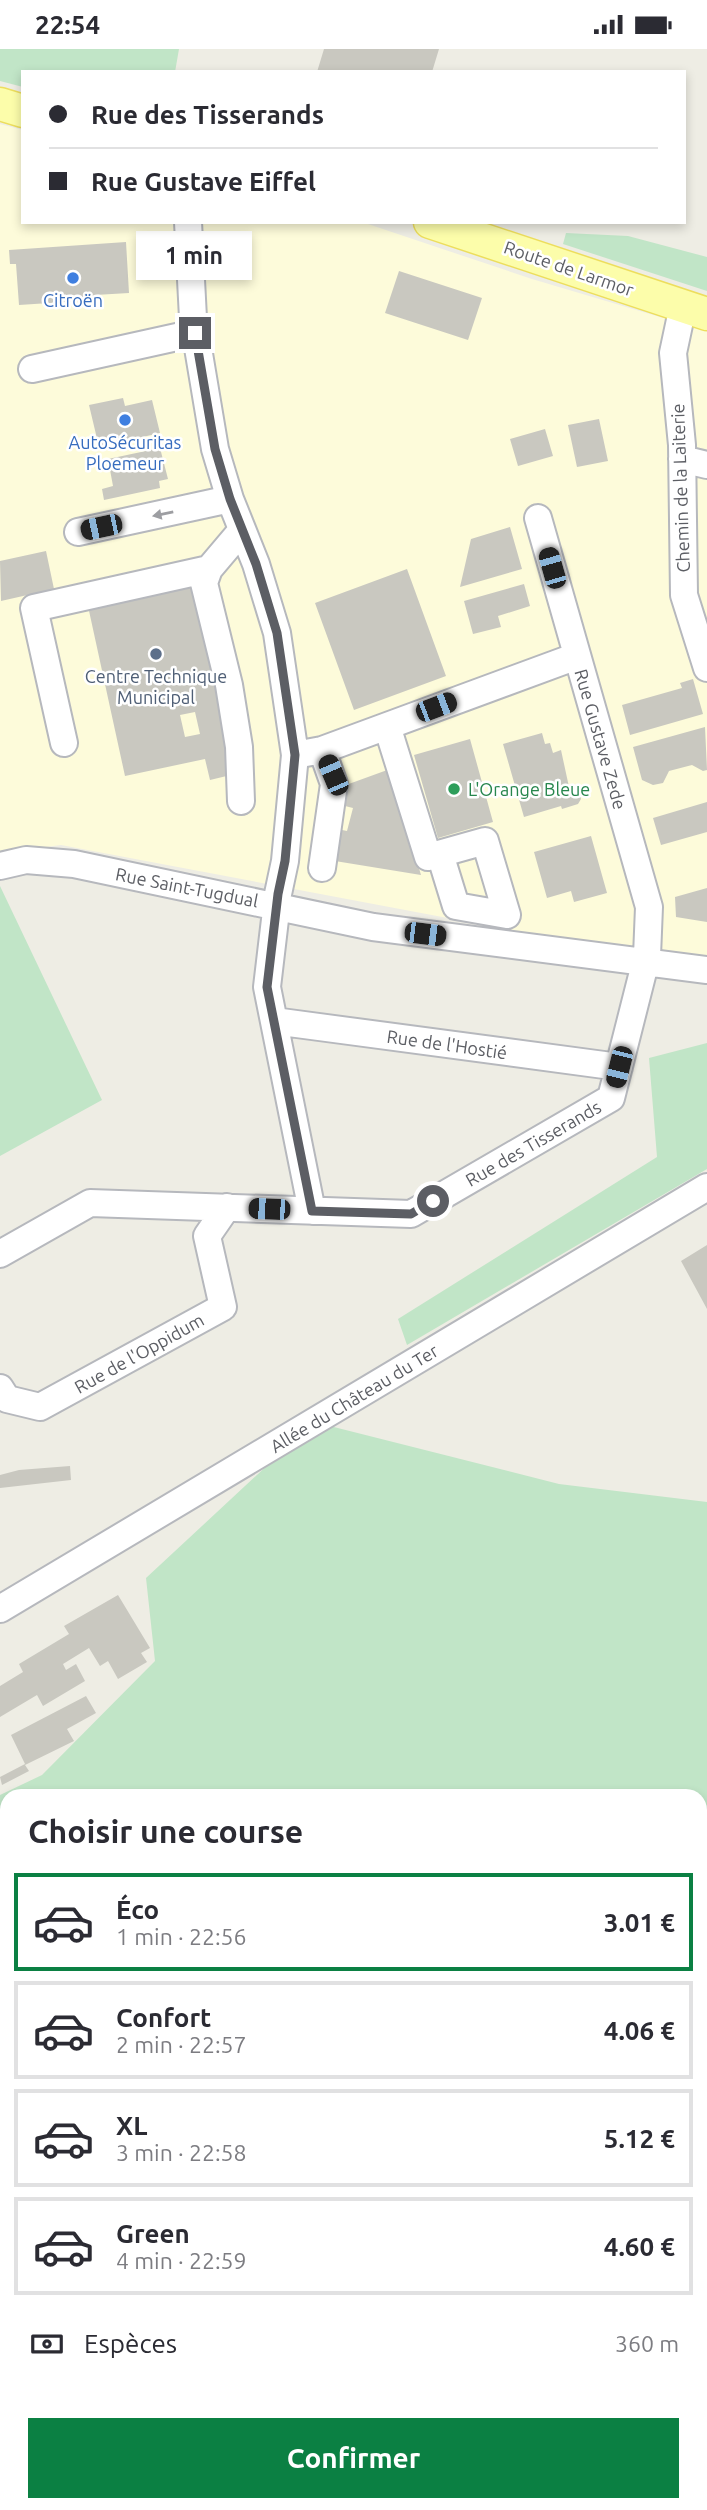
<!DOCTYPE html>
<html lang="fr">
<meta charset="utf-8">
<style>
body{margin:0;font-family:Ubuntu,sans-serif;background:#f2f2f3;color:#2b2b33;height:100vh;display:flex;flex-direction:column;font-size:26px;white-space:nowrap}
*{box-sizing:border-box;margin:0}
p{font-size:23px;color:#7c7c81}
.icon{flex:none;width:38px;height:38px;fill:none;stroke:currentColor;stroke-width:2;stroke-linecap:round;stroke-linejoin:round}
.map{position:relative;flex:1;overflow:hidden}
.sheet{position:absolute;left:0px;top:1740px;width:707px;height:723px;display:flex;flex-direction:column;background:#fff;border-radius:21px 21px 0 0;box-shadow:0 4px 10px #0003}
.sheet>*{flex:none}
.guide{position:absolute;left:21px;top:21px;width:665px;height:154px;border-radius:0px;box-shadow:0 4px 10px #0003;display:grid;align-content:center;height:154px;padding:0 28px;background:#fff}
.end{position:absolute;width:32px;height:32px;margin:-16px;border:9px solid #5c5e64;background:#fff;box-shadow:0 0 0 4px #fff}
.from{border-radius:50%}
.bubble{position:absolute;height:49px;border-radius:0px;background:#fff;box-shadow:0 4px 10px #0003;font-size:23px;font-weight:700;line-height:49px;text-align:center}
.car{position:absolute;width:21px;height:42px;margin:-21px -10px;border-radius:9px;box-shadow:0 0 5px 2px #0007;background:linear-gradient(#222 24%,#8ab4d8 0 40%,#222 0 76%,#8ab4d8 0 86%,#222 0)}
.guide b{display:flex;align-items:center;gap:24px;height:66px;font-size:26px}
.guide b+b{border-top:2px solid #e1e1e2}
.guide i{width:18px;height:18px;background:#2b2b33}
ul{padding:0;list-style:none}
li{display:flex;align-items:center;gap:21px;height:98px;margin:0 14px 10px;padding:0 14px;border:4px solid #e1e1e2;border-radius:0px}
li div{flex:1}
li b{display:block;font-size:26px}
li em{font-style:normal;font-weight:700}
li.active{border-color:#0b8043}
li>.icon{width:63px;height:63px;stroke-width:1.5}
h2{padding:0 28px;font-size:32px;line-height:84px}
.pay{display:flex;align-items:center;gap:18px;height:77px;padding:0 28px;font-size:26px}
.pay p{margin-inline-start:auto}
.primary-button{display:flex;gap:14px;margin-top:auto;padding:14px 28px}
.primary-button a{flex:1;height:80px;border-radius:0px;background:#0b8043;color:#fff;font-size:28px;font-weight:700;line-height:80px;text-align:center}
.status{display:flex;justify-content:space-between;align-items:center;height:49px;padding:0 35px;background:#fff;direction:ltr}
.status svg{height:19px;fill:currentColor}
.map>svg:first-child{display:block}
.commercial{fill:#fdfbda}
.green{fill:#c1e5c7}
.building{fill:#c9c8c0;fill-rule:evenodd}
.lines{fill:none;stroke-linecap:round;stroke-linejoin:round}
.minor-casing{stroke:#b6b8bd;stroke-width:30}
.major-casing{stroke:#edde5d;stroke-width:35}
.minor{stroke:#fff;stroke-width:26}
.major{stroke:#fcfdaa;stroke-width:32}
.oneway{fill:#9d9ea2}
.route{stroke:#5c5e64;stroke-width:9}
.shop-dot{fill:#3f7fe0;stroke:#fff;stroke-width:2.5}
.service-dot{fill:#5c6f8a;stroke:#fff;stroke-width:2.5}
.leisure-dot{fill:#2e9e5b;stroke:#fff;stroke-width:2.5}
.labels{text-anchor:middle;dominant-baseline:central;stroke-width:5;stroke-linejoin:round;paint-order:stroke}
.street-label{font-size:18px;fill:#5c5e64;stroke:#fff}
.shop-label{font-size:18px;fill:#366cbe;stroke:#fff}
.service-label{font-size:18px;fill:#4e5e75;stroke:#fff}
.leisure-label{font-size:18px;fill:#27864d;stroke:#fff;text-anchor:start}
</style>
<div class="status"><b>22:54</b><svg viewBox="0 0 49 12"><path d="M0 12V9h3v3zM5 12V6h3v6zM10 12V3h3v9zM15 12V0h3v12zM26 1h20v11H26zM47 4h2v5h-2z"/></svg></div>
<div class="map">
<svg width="707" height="2461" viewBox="0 0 707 2461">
<rect width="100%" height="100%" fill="#eeede4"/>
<path class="commercial" d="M0 75 23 81V173H362L532 230 707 282V918L61 796 0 804Z"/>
<path class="green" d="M0 0H179L175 23H23V38L0 32Z
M566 184 628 187 707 208V242L563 195Z
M0 837 102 1051 0 1107Z
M707 994V1120L407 1296 398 1270 657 1108 649 1009Z
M314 1373 559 1435 707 1453V2253L700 2264V1746H7V2455H673L676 2461H0V1746L42 1726 155 1612 146 1529Z"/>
<path class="building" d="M324 0H439L432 23H317Z
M126 193 129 244 95 246V251L19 256 16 215H10L9 201Z
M399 222 482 249 468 291 385 264Z
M123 349 125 357 152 351 160 384 99 398 89 356Z
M599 370 608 412 577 418 568 376Z
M545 380 553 407 518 417 510 390Z
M160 399 168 430 159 432 160 439 104 451 102 440 113 437 108 410Z
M510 478 522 520 460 538 471 490Z
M46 502 54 540 1 552 0 512Z
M407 520 446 627 354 661 315 554Z
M195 524 239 724 210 731 205 710 125 727 86 548ZM195 663 200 685 185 688 180 666Z
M524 535 530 557 498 567 501 578 473 585 464 552Z
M693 630 703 665 630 686 622 656 682 639 680 634Z
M705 678 707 721 703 722 692 716 669 722 663 734 653 736 642 731 633 698Z
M542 684 545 695 550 694 553 704 561 701 569 738 577 736 581 750 578 755 562 760 561 757 524 768 503 695Z
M470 690 493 773 438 789 414 706Z
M390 720 421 826 335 812 342 781 347 782 353 759 341 756 346 736Z
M707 753V783L661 796 653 769Z
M591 787 607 844 574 853 571 842 547 849 534 803Z
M707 839V873L676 868 675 848Z
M707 1196V1260L681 1212Z
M70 1417 71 1431 0 1439V1426L19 1421Z
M118 1546 150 1599 141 1604 147 1613 118 1630 108 1612 100 1617 89 1599 63 1615 66 1621 76 1615 85 1632 43 1657 37 1646 0 1668V1637L23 1623 19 1615 69 1585 64 1577Z
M86 1647 96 1664 67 1680 74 1692 25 1716 29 1722 2 1736 0 1728 25 1715 11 1686Z"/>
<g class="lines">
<g class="minor-casing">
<path id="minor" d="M188 173 193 269 215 400 230 450 256 515 277 584 295 706 285 812 278 845 267 938 312 1162
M683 257 673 304 682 396 684 546 707 619
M32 320 195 284
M682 410 707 416
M78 483 230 450
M387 677 428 808 485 792 507 866 456 857 440 805
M64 694 34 559 209 520
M322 701 334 735 322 819
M295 706 322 701 577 607
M241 752 239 698 229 636 204 534 209 520 242 481
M0 817 26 811 74 815 373 878 707 921
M274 972 619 1018
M0 1205 90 1154 411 1165 611 1049 647 907 649 858 538 469
M0 1339 7 1350 40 1358 223 1258 207 1187 227 1158
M0 1560 707 1138"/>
</g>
<g class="major-casing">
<path id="major" d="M0 55 23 62
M430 173 707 265"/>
</g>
<use href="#minor" class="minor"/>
<use href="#major" class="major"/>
</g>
<defs><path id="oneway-solid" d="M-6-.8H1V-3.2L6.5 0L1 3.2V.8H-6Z" transform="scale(1.75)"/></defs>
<use class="oneway" href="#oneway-solid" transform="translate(163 465) rotate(168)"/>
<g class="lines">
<path class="route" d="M195 284 215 400 230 450 256 515 277 584 295 706 285 812 278 845 267 938 312 1162 411 1165 433 1152"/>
</g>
<g class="shop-dot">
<circle cx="73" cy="229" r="7"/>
<circle cx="125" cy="371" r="7"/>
</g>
<circle class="service-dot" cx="156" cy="605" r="7"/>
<circle class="leisure-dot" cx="454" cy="740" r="7"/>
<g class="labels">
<g class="street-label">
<text transform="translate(569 219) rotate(19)">Route de Larmor</text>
<text transform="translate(680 439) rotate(-92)">Chemin de la Laiterie</text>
<text transform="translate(601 690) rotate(74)">Rue Gustave Zede</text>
<text transform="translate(187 838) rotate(11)">Rue Saint-Tugdual</text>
<text transform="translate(447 995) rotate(8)">Rue de l'Hostié</text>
<text transform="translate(533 1094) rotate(-30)">Rue des Tisserands</text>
<text transform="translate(139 1304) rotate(-29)">Rue de l'Oppidum</text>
<text transform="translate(354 1349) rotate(-31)">Allée du Château du Ter</text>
</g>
<g class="shop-label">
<text x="73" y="251">Citroën</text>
<text x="125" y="393">AutoSécuritas<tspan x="125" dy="21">Ploemeur</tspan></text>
</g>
<g class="service-label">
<text x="156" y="627">Centre Technique<tspan x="156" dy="21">Municipal</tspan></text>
</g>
<g class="leisure-label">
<text x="468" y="740">L'Orange Bleue</text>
</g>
</g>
</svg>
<i class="end from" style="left:433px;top:1152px"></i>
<i class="end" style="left:195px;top:284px"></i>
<div class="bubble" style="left:136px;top:182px;width:116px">1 min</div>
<i class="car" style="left:101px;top:478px;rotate:258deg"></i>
<i class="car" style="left:552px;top:519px;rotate:344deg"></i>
<i class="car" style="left:436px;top:658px;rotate:69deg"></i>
<i class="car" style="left:333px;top:726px;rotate:337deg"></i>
<i class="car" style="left:425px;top:885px;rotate:97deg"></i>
<i class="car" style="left:619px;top:1018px;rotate:194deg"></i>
<i class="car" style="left:269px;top:1160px;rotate:272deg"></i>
<div class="guide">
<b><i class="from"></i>Rue des Tisserands</b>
<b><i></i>Rue Gustave Eiffel</b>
</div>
<section class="sheet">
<h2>Choisir une course</h2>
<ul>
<li class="active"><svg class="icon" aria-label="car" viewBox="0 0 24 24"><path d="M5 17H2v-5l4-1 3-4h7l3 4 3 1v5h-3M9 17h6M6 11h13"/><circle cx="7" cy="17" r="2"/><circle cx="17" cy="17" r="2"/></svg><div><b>Éco</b><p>1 min · 22:56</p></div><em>3.01 €</em></li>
<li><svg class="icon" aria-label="car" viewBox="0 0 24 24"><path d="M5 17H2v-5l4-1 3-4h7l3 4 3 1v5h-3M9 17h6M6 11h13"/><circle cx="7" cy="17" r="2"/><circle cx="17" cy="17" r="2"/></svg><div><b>Confort</b><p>2 min · 22:57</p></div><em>4.06 €</em></li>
<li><svg class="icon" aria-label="car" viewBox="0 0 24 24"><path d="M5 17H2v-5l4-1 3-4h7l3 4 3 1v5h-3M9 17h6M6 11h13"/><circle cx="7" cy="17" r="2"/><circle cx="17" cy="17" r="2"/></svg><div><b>XL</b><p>3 min · 22:58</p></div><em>5.12 €</em></li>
<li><svg class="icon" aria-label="car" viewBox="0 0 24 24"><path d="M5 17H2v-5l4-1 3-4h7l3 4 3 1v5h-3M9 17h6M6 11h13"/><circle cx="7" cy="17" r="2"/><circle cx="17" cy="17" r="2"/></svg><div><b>Green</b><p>4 min · 22:59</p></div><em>4.60 €</em></li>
</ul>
<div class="pay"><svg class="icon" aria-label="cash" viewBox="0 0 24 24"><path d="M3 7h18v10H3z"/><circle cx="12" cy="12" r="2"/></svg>Espèces<p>360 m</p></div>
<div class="primary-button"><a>Confirmer</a></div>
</section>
</div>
